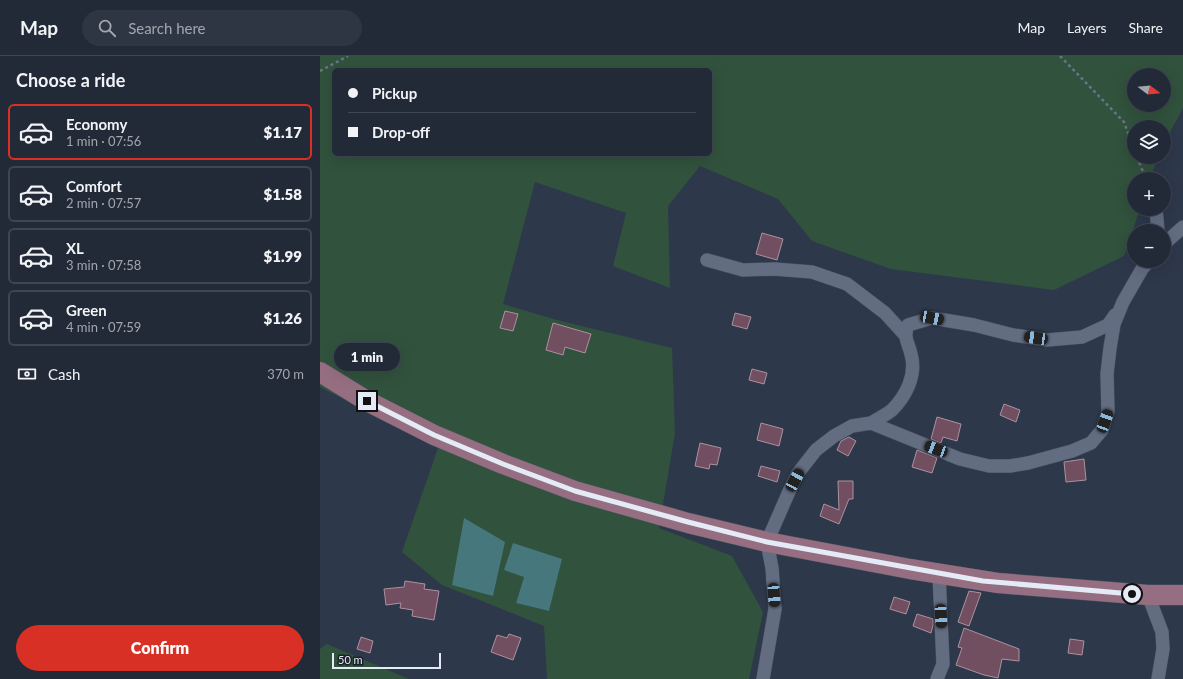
<!DOCTYPE html>
<meta charset="utf-8">
<style>
body{margin:0;font-family:Lato,sans-serif;background:#2e3643;color:#f1f3f6;height:100vh;display:flex;flex-direction:column;font-size:15px;white-space:nowrap}
*{box-sizing:border-box;margin:0}
p{font-size:13px;color:#a2a7ae}
.icon{flex:none;width:22px;height:22px;fill:none;stroke:currentColor;stroke-width:2;stroke-linecap:round;stroke-linejoin:round}
.map{position:relative;flex:1;overflow:hidden}
.drawer{display:flex;flex-direction:column;background:#222a38;width:320px}
.drawer>*{flex:none}
.guide{position:absolute;left:12px;top:12px;width:380px;height:88px;border-radius:6px;box-shadow:0 4px 16px #0002,0 0 0 1px #3f4653;display:grid;align-content:center;height:88px;padding:0 16px;background:#222a38}
.needle{width:26px;rotate:106deg}
.controls{position:absolute;left:807px;top:12px;display:grid;gap:8px}
.controls a{display:grid;place-items:center;width:44px;height:44px;border-radius:50%;background:#222a38;box-shadow:0 4px 16px #0002,0 0 0 1px #3f4653;font-size:20px}
.scale{position:absolute;left:12px;bottom:10px;width:109px;box-sizing:border-box;padding-left:4px;border:2px solid #e4eaf6;border-top:0;font-size:11px;line-height:14px;white-space:nowrap;color:#e4eaf6;-webkit-text-stroke:3px #1a1f28;paint-order:stroke}
.end{position:absolute;width:18px;height:18px;margin:-9px;border:5px solid #e4eaf6;background:#111;box-shadow:0 0 0 2px #111}
.from{border-radius:50%}
.bubble{position:absolute;height:28px;border-radius:14px;background:#222a38;box-shadow:0 4px 16px #0002,0 0 0 1px #3f4653;font-size:13px;font-weight:800;line-height:28px;text-align:center}
.car{position:absolute;width:12px;height:24px;margin:-12px -6px;border-radius:5px;box-shadow:0 0 3px 1px #0007;background:linear-gradient(#222 24%,#8ab4d8 0 40%,#222 0 76%,#8ab4d8 0 86%,#222 0)}
.guide b{display:flex;align-items:center;gap:14px;height:38px;font-size:15px}
.guide b+b{border-top:1px solid #3f4653}
.guide i{width:10px;height:10px;background:#f1f3f6}
ul{padding:0;list-style:none}
li{display:flex;align-items:center;gap:12px;height:56px;margin:0 8px 6px;padding:0 8px;border:2px solid #3f4653;border-radius:6px}
li div{flex:1}
li b{display:block;font-size:15px}
li em{font-style:normal;font-weight:800}
li.selected{border-color:#d93025}
li>.icon{width:36px;height:36px;stroke-width:1.5}
h2{padding:0 16px;font-size:18px;line-height:48px}
.pay{display:flex;align-items:center;gap:10px;height:44px;padding:0 16px;font-size:15px}
.pay p{margin-inline-start:auto}
.button{display:flex;gap:8px;margin-top:auto;padding:8px 16px}
.button a{flex:1;height:46px;border-radius:24px;background:#d93025;color:#fff;font-size:16px;font-weight:800;line-height:46px;text-align:center}
header{display:flex;align-items:center;gap:24px;box-sizing:border-box;height:56px;padding:0 20px;background:#222a38;border-bottom:1px solid #3f4653}
header strong{font-size:19px}
nav{display:flex;gap:22px;margin-inline-start:auto;font-size:14px}
.search{width:280px;height:36px;background:#2e3643;display:flex;align-items:center;gap:10px;box-sizing:border-box;padding:0 14px;border-radius:22px;color:#a2a7ae;font-size:15px}
main{display:flex;flex:1;min-height:0}
.map>svg:first-child{display:block}
.green{fill:#31523d;fill-rule:evenodd}
.water{fill:#46777c}
.building{fill:#714e60;stroke:#ac929f}
.lines{fill:none;stroke-linecap:round;stroke-linejoin:round}
.street-casing{stroke:#4c5463;stroke-width:14}
.primary-casing{stroke:#4c5463;stroke-width:21}
.path{stroke:#6b7485;stroke-width:2.5;stroke-dasharray:3 3;stroke-linecap:butt}
.street{stroke:#626d82;stroke-width:13}
.primary{stroke:#956f81;stroke-width:20}
.route{stroke:#e4eaf6;stroke-width:5}
</style>
<header>
<strong>Map</strong>
<div class="search"><svg class="icon" aria-label="search" viewBox="0 0 24 24"><circle cx="10" cy="10" r="6"/><path d="M15 15l6 6"/></svg>Search here</div>
<nav><a>Map</a><a>Layers</a><a>Share</a></nav>
</header>
<main>
<section class="drawer">
<h2>Choose a ride</h2>
<ul>
<li class="selected"><svg class="icon" aria-label="car" viewBox="0 0 24 24"><path d="M5 17H2v-5l4-1 3-4h7l3 4 3 1v5h-3M9 17h6M6 11h13"/><circle cx="7" cy="17" r="2"/><circle cx="17" cy="17" r="2"/></svg><div><b>Economy</b><p>1 min · 07:56</p></div><em>$1.17</em></li>
<li><svg class="icon" aria-label="car" viewBox="0 0 24 24"><path d="M5 17H2v-5l4-1 3-4h7l3 4 3 1v5h-3M9 17h6M6 11h13"/><circle cx="7" cy="17" r="2"/><circle cx="17" cy="17" r="2"/></svg><div><b>Comfort</b><p>2 min · 07:57</p></div><em>$1.58</em></li>
<li><svg class="icon" aria-label="car" viewBox="0 0 24 24"><path d="M5 17H2v-5l4-1 3-4h7l3 4 3 1v5h-3M9 17h6M6 11h13"/><circle cx="7" cy="17" r="2"/><circle cx="17" cy="17" r="2"/></svg><div><b>XL</b><p>3 min · 07:58</p></div><em>$1.99</em></li>
<li><svg class="icon" aria-label="car" viewBox="0 0 24 24"><path d="M5 17H2v-5l4-1 3-4h7l3 4 3 1v5h-3M9 17h6M6 11h13"/><circle cx="7" cy="17" r="2"/><circle cx="17" cy="17" r="2"/></svg><div><b>Green</b><p>4 min · 07:59</p></div><em>$1.26</em></li>
</ul>
<div class="pay"><svg class="icon" aria-label="cash" viewBox="0 0 24 24"><path d="M3 7h18v10H3z"/><circle cx="12" cy="12" r="2"/></svg>Cash<p>370 m</p></div>
<div class="button"><a>Confirm</a></div>
</section>
<div class="map">
<svg width="863" height="623" viewBox="0 0 863 623">
<rect width="100%" height="100%" fill="#2e384b"/>
<path class="green" d="M0 0H863V52L844 87V71H814V101H838L830 123H814V153H820L804 200 734 234 571 213 492 185 458 143 380 110 348 150 350 232 293 210 306 157 215 126 183 248 237 264 352 292 355 377 339 472 412 500 443 556 429 623H227L224 570 122 529 82 496 118 392 0 331ZM14 14H390V98H14ZM814 19H844V49H814ZM204 521 229 555 196 547Z
M7 588 89 623H0V593Z"/>
<path class="water" d="M144 462 185 486 173 540 132 529Z
M193 487 242 503 229 555 196 547 204 521 184 514Z"/>
<path class="building" d="M442 177 463 183 457 204 436 198Z
M185 255 198 258 193 275 180 272Z
M415 257 431 261 427 273 412 269Z
M233 267 271 278 265 297 245 291 243 299 226 294Z
M432 313 447 317 444 328 429 324Z
M684 348 700 354 696 366 680 359Z
M617 361 641 368 637 385 623 381 621 387 611 383Z
M441 367 463 373 459 390 437 384Z
M529 381 536 385 528 400 517 394 521 385Z
M380 387 401 392 397 409 390 408 389 413 375 410Z
M597 394 617 402 612 417 592 411Z
M764 403 766 424 746 426 744 406Z
M441 410 460 415 457 426 438 420Z
M518 425H533V443H529L519 468 500 460 504 448 519 454Z
M85 525 105 528 104 533 119 535 114 564 92 560 93 554 80 552 81 547 66 549 64 533 84 531Z
M649 535 661 537 649 570 638 566Z
M574 541 590 546 586 558 570 553Z
M597 558 613 563V569L611 577 593 570Z
M644 572 699 593V605L682 603 678 622 664 619 636 609 642 592 638 591Z
M189 578 201 582 193 604 171 596 177 579 187 582Z
M41 581 53 585 50 597 37 593Z
M750 583 764 585 762 599 748 597Z"/>
<g class="lines">
<g class="street-casing">
<path id="street" d="M836 153 838 175
M844 188 863 171
M387 204 423 214 454 213 492 216 527 228 565 257 585 279
M551 367C557 363 566 359 572 354 586 340 597 319 591 298 588 285 583 283 588 269L612 262 654 269 693 279 727 284 762 281 788 269 795 259
M828 539 842 576 843 593 838 623
M443 623 455 553 452 512 447 486 471 431 478 417 496 394 514 380 532 370 551 367 640 403 669 410H690L708 407 752 395 771 387 782 374 788 356 787 318 790 292 794 268 803 246 822 213 829 205
M617 623 623 608 619 518"/>
</g>
<g class="primary-casing">
<path id="primary" d="M0 316 47 345 114 379 183 408 255 435 368 467 447 486 590 513 678 527 828 539H863"/>
</g>
<path class="path" d="M740 0 804 66 814 94
M0 15 28 0
M817 101 826 123"/>
<use href="#street" class="street"/>
<use href="#primary" class="primary"/>
</g>
<g class="lines">
<path class="route" d="M47 345 114 379 183 408 255 435 368 466 447 486 663 525 812 538"/>
</g>
</svg>
<div class="controls">
<a><svg class="needle" viewBox="-14 -14 28 28"><path d="M0-13l5 13h-10z" fill="#e53935"/><path d="M0 13l5-13h-10z" fill="#a2a7ae"/></svg></a>
<a><svg class="icon" aria-label="layers" viewBox="0 0 24 24"><path d="M12 4l9 5-9 5-9-5zM3 14l9 5 9-5"/></svg></a>
<a>+</a>
<a>−</a>
</div>
<div class="scale">50 m</div>
<i class="end from" style="left:812px;top:538px"></i>
<i class="end" style="left:47px;top:345px"></i>
<div class="bubble" style="left:14px;top:287px;width:66px">1 min</div>
<i class="car" style="left:612px;top:262px;rotate:101deg"></i>
<i class="car" style="left:716px;top:282px;rotate:278deg"></i>
<i class="car" style="left:785px;top:365px;rotate:20deg"></i>
<i class="car" style="left:616px;top:393px;rotate:291deg"></i>
<i class="car" style="left:475px;top:424px;rotate:28deg"></i>
<i class="car" style="left:454px;top:539px;rotate:176deg"></i>
<i class="car" style="left:621px;top:560px;rotate:177deg"></i>
<div class="guide">
<b><i class="from"></i>Pickup</b>
<b><i></i>Drop-off</b>
</div>
</div>
</main>
